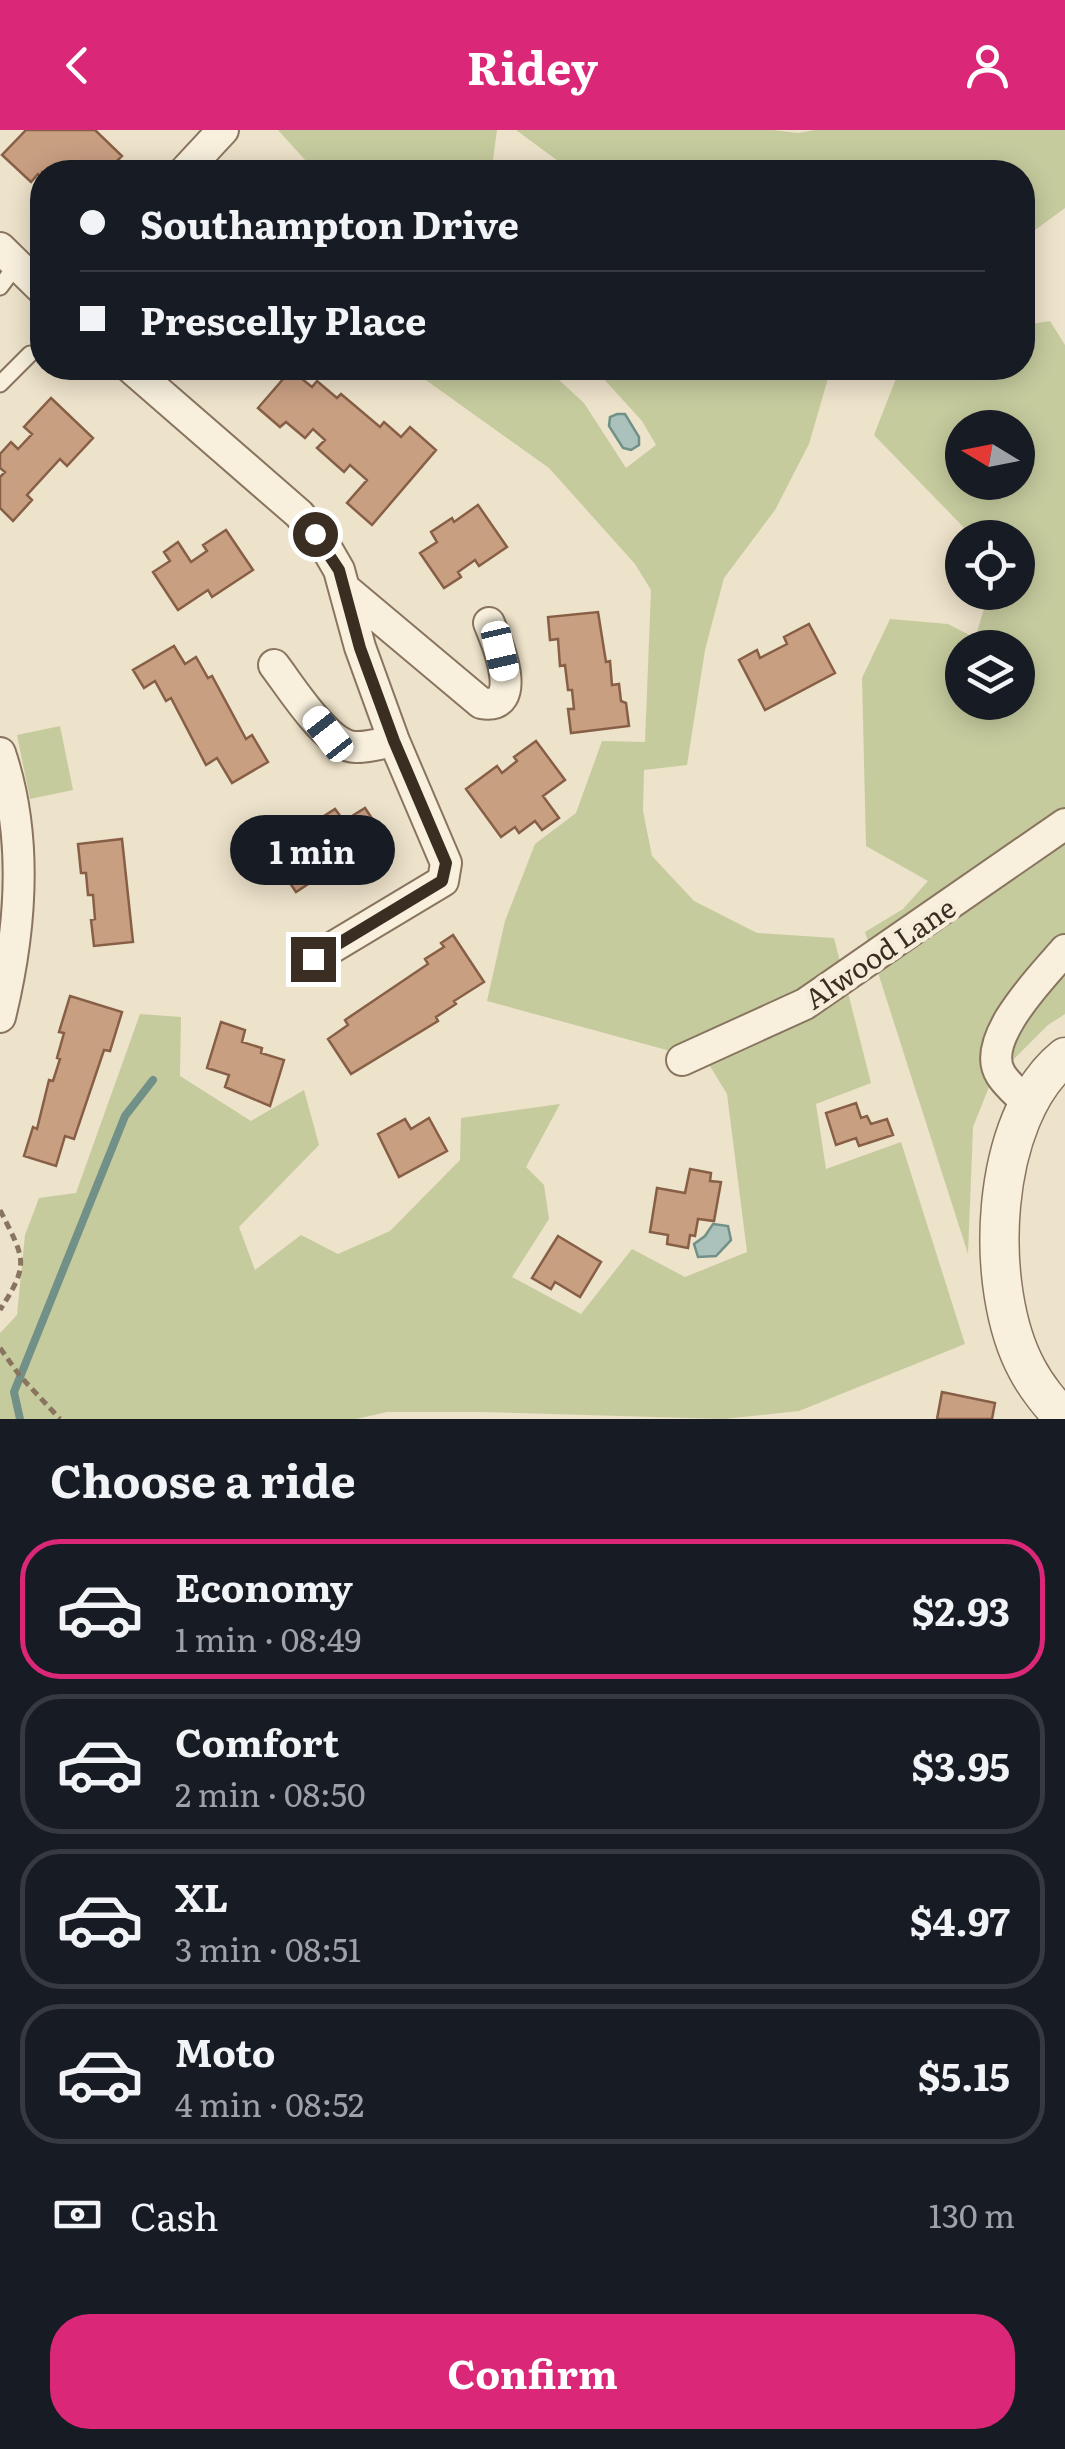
<!DOCTYPE html>
<meta charset="utf-8">
<style>
body{margin:0;font-family:Literata,serif;background:#20242c;color:#f1f3f6;height:100vh;display:flex;flex-direction:column;font-size:38px;white-space:nowrap}
*{box-sizing:border-box;margin:0}
p{font-size:32px;color:#9ea1a6}
.icon{flex:none;width:55px;height:55px;fill:none;stroke:currentColor;stroke-width:2;stroke-linecap:round;stroke-linejoin:round}
.map{position:relative;height:1289px;overflow:hidden}
.panel{display:flex;flex-direction:column;background:#171b24;flex:1}
.panel>*{flex:none}
.guide{position:absolute;left:30px;top:30px;width:1005px;height:220px;border-radius:40px;box-shadow:0 5px 25px #0003;display:grid;align-content:center;height:220px;padding:0 50px;background:#171b24}
.needle{width:65px;rotate:280deg}
.buttons{position:absolute;left:945px;top:280px;display:grid;gap:20px}
.buttons a{display:grid;place-items:center;width:90px;height:90px;border-radius:50%;background:#171b24;box-shadow:0 5px 25px #0003;font-size:50px}
.end{position:absolute;width:45px;height:45px;margin:-22px;border:12px solid #3a2d22;background:#fff;box-shadow:0 0 0 5px #fff}
.from{border-radius:50%}
.bubble{position:absolute;height:70px;border-radius:35px;background:#171b24;box-shadow:0 5px 25px #0003;font-size:32px;font-weight:700;line-height:70px;text-align:center}
.car{position:absolute;width:30px;height:60px;margin:-30px -15px;border-radius:12px;box-shadow:0 0 8px 2px #0007;background:linear-gradient(#fff 24%,#345 0 40%,#fff 0 76%,#345 0 86%,#fff 0)}
.guide b{display:flex;align-items:center;gap:35px;height:95px;font-size:38px}
.guide b+b{border-top:2px solid #363941}
.guide i{width:25px;height:25px;background:#f1f3f6}
ul{padding:0;list-style:none}
li{display:flex;align-items:center;gap:30px;height:140px;margin:0 20px 15px;padding:0 30px;border:5px solid #363941;border-radius:40px}
li div{flex:1}
li b{display:block;font-size:38px}
li em{font-style:normal;font-weight:700}
li.active{border-color:#db2777}
li>.icon{width:90px;height:90px;stroke-width:1.5}
h2{padding:0 50px;font-size:45px;line-height:120px}
.pay{display:flex;align-items:center;gap:25px;height:110px;padding:0 50px;font-size:38px}
.pay p{margin-inline-start:auto}
.cta{display:flex;gap:20px;margin-top:auto;padding:20px 50px}
.cta a{flex:1;height:115px;border-radius:40px;background:#db2777;color:#fff;font-size:40px;font-weight:700;line-height:115px;text-align:center}
header{display:flex;justify-content:space-between;align-items:center;height:130px;padding:0 50px;background:#db2777;color:#fff;font-size:45px;font-weight:700}
.map>svg:first-child{display:block}
.green{fill:#c6cb9e;fill-rule:evenodd}
.water{fill:#aac2bb;stroke:#719088;stroke-width:2.5}
.lines{fill:none;stroke-linecap:round;stroke-linejoin:round}
.stream{stroke:#719088;stroke-width:8}
.building{fill:#c99f82;stroke:#875f46;stroke-width:2.5}
.service-casing{stroke:#89755f;stroke-width:19}
.minor-casing{stroke:#89755f;stroke-width:34}
.tertiary-casing{stroke:#89755f;stroke-width:41}
.path{stroke:#89755f;stroke-width:5;stroke-dasharray:8 5;stroke-linecap:butt}
.service{stroke:#f8f0dd;stroke-width:15}
.minor{stroke:#f8f0dd;stroke-width:30}
.tertiary{stroke:#f8f0dd;stroke-width:38}
.route{stroke:#3a2d22;stroke-width:12}
.labels{text-anchor:middle;dominant-baseline:central;stroke-width:9;stroke-linejoin:round;paint-order:stroke}
.street-label{font-size:28px;fill:#3a2d22;stroke:#f5ecda}
</style>
<header><svg class="icon" aria-label="back" viewBox="0 0 24 24"><path d="M15 5l-7 7 7 7"/></svg>Ridey<svg class="icon" aria-label="person" viewBox="0 0 24 24"><circle cx="12" cy="8" r="4"/><path d="M4 21q1-7 8-7t8 7"/></svg></header>
<div class="map">
<svg width="1065" height="1289" viewBox="0 0 1065 1289">
<rect width="100%" height="100%" fill="#ede2ca"/>
<path class="green" d="M278 0H497L492 37 446 42H316Z
M516 0H773L798 3 815 0H1065V78L1035 100 1023 114 1022 42H573Z
M1050 191 1065 215V884L1048 895 991 952 973 997 968 1124 865 802 903 779 928 751 866 716 862 548 890 489 948 494 975 508 989 463 1018 462V408L973 407 874 305 895 251 892 238H1022L1023 195ZM962 298H1018V352H962ZM962 518H1018V572H962Z
M409 238H546L584 273 626 338 656 315 642 291 601 246 602 238H831L809 314 775 380 724 448 705 520 687 635 644 640 643 681 652 726 694 771 757 803 834 808 871 953 816 974 826 1039 901 1012 965 1214 799 1281 724 1289 480 1282H387L356 1289H0V1203L17 1185 25 1105 39 1068 76 1063 140 884 181 887 180 946 251 991 304 960 319 1015 239 1097 255 1140 301 1105 338 1124 390 1101 460 1030 461 988 560 974 526 1037 544 1055 549 1089 512 1147 581 1184 632 1119 685 1147 747 1122 727 964 707 931 487 871 505 791 535 714 576 683 602 611 645 612 651 460 635 434 549 338Z
M60 596 73 660 30 669 17 605Z"/>
<path class="water" d="M617 284H625L639 307V315L631 320 623 318 609 296 610 287Z
M713 1094 728 1096 731 1110 716 1126 698 1127 694 1114 705 1106Z"/>
<g class="lines">
<path class="stream" d="M20 1289 14 1262 125 986 153 950"/>
</g>
<path class="building" d="M26 0H95L122 26 106 42H42V48L38 44 31 52 2 25Z
M291 240 312 257 317 251 337 268 341 264 380 297 384 292 401 307 410 297 436 320 372 395 347 373 367 350 350 335 344 342 317 318 325 310 313 299 305 308 286 292 280 297 258 278Z
M51 268 93 308 67 336 60 329 27 365 32 370 13 391 0 378V347L5 342 0 338V324L11 312 18 319 32 304 24 297Z
M478 375 507 417 479 436 475 430 458 442 461 447 444 458 420 423 437 412 431 402 452 388 454 392Z
M226 400 253 440 212 467 208 460 178 480 153 442 170 431 164 422 178 412 191 432 207 421 203 415Z
M598 482 606 532 610 531 612 555 619 554 621 571 626 573 629 596 571 603 568 579H574L572 560H568L565 535 560 536 558 509 550 510 548 487Z
M809 494 835 543 765 580 739 530 757 520 760 528 787 514 784 507Z
M174 516 185 534 196 527 208 548 212 546 246 609 252 605 268 632 232 653 217 628 206 635 171 568 166 571 155 551 144 558 133 540Z
M536 611 565 650 543 666 559 688 542 700 535 691 519 703 515 697 501 707 466 659 497 636 502 643 517 631 514 627Z
M365 678 391 717 348 746 343 739 323 752 319 747 296 762 275 731 319 702 313 693 335 679 344 691Z
M122 709 133 812 94 816 91 790 95 789 93 765H88L86 743H81L78 714Z
M453 805 484 852 454 871 456 874 436 887 438 891 351 944 328 909 348 895 345 890 428 834 425 829 444 817 441 813Z
M70 866 122 882 110 921 104 920 74 1009 65 1006 56 1036 24 1026 33 997 37 999 49 950 53 951 60 929 57 928 64 903 59 902Z
M221 892 245 900 242 912 262 918 261 923 284 930 270 976 225 957 229 945 207 938Z
M856 973 861 988 867 986 871 994 887 989 893 1005 859 1016 856 1008 836 1015 826 983Z
M429 988 447 1021 399 1047 378 1004 405 989 411 999Z
M690 1039 711 1043 710 1051 721 1052 714 1091 698 1089 695 1106 690 1105 688 1118 667 1114 668 1105 650 1102 657 1058 685 1063Z
M558 1106 601 1132 580 1167 555 1152 551 1159 532 1148Z
M942 1262 995 1273 992 1289H937Z"/>
<g class="lines">
<g class="service-casing">
<path id="service" d="M0 157 17 134
M0 254 30 224"/>
</g>
<g class="minor-casing">
<path id="minor" d="M184 42 223 0
M0 118 42 159
M131 238 299 384 324 414 339 440 360 517 394 611 446 733 443 751 313 829
M344 458 481 573C526 581 497 512 489 493
M274 535C291 557 327 616 355 617 367 618 382 613 394 611
M0 623C29 709 21 801 0 887
M682 930 805 874 1065 694
M1028 974C1020 965 1008 956 1001 945 978 910 1044 845 1065 820"/>
</g>
<g class="tertiary-casing">
<path id="tertiary" d="M1064 1289C1050 1273 1037 1258 1027 1239 983 1158 989 988 1065 927"/>
</g>
<path class="path" d="M0 1080C25 1130 30 1133 0 1180
M0 1218 20 1246 60 1289"/>
<use href="#service" class="service"/>
<use href="#minor" class="minor"/>
<use href="#tertiary" class="tertiary"/>
</g>
<g class="lines">
<path class="route" d="M313 829 442 751 446 733 394 611 360 518 339 440 315 404"/>
</g>
<g class="labels">
<g class="street-label">
<text transform="translate(879 822) rotate(-34)">Alwood Lane</text>
</g>
</g>
</svg>
<div class="buttons">
<a><svg class="needle" viewBox="-14 -14 28 28"><path d="M0-13l5 13h-10z" fill="#e53935"/><path d="M0 13l5-13h-10z" fill="#9ea1a6"/></svg></a>
<a><svg class="icon" aria-label="locate" viewBox="0 0 24 24"><circle cx="12" cy="12" r="6"/><path d="M12 2v4M12 18v4M2 12h4M18 12h4"/></svg></a>
<a><svg class="icon" aria-label="layers" viewBox="0 0 24 24"><path d="M12 4l9 5-9 5-9-5zM3 14l9 5 9-5"/></svg></a>
</div>
<i class="end from" style="left:315px;top:404px"></i>
<i class="end" style="left:313px;top:829px"></i>
<div class="bubble" style="left:230px;top:685px;width:165px">1 min</div>
<i class="car" style="left:500px;top:521px;rotate:167deg"></i>
<i class="car" style="left:328px;top:604px;rotate:322deg"></i>
<div class="guide">
<b><i class="from"></i>Southampton Drive</b>
<b><i></i>Prescelly Place</b>
</div>
</div>
<section class="panel">
<h2>Choose a ride</h2>
<ul>
<li class="active"><svg class="icon" aria-label="car" viewBox="0 0 24 24"><path d="M5 17H2v-5l4-1 3-4h7l3 4 3 1v5h-3M9 17h6M6 11h13"/><circle cx="7" cy="17" r="2"/><circle cx="17" cy="17" r="2"/></svg><div><b>Economy</b><p>1 min · 08:49</p></div><em>$2.93</em></li>
<li><svg class="icon" aria-label="car" viewBox="0 0 24 24"><path d="M5 17H2v-5l4-1 3-4h7l3 4 3 1v5h-3M9 17h6M6 11h13"/><circle cx="7" cy="17" r="2"/><circle cx="17" cy="17" r="2"/></svg><div><b>Comfort</b><p>2 min · 08:50</p></div><em>$3.95</em></li>
<li><svg class="icon" aria-label="car" viewBox="0 0 24 24"><path d="M5 17H2v-5l4-1 3-4h7l3 4 3 1v5h-3M9 17h6M6 11h13"/><circle cx="7" cy="17" r="2"/><circle cx="17" cy="17" r="2"/></svg><div><b>XL</b><p>3 min · 08:51</p></div><em>$4.97</em></li>
<li><svg class="icon" aria-label="car" viewBox="0 0 24 24"><path d="M5 17H2v-5l4-1 3-4h7l3 4 3 1v5h-3M9 17h6M6 11h13"/><circle cx="7" cy="17" r="2"/><circle cx="17" cy="17" r="2"/></svg><div><b>Moto</b><p>4 min · 08:52</p></div><em>$5.15</em></li>
</ul>
<div class="pay"><svg class="icon" aria-label="cash" viewBox="0 0 24 24"><path d="M3 7h18v10H3z"/><circle cx="12" cy="12" r="2"/></svg>Cash<p>130 m</p></div>
<div class="cta"><a>Confirm</a></div>
</section>
